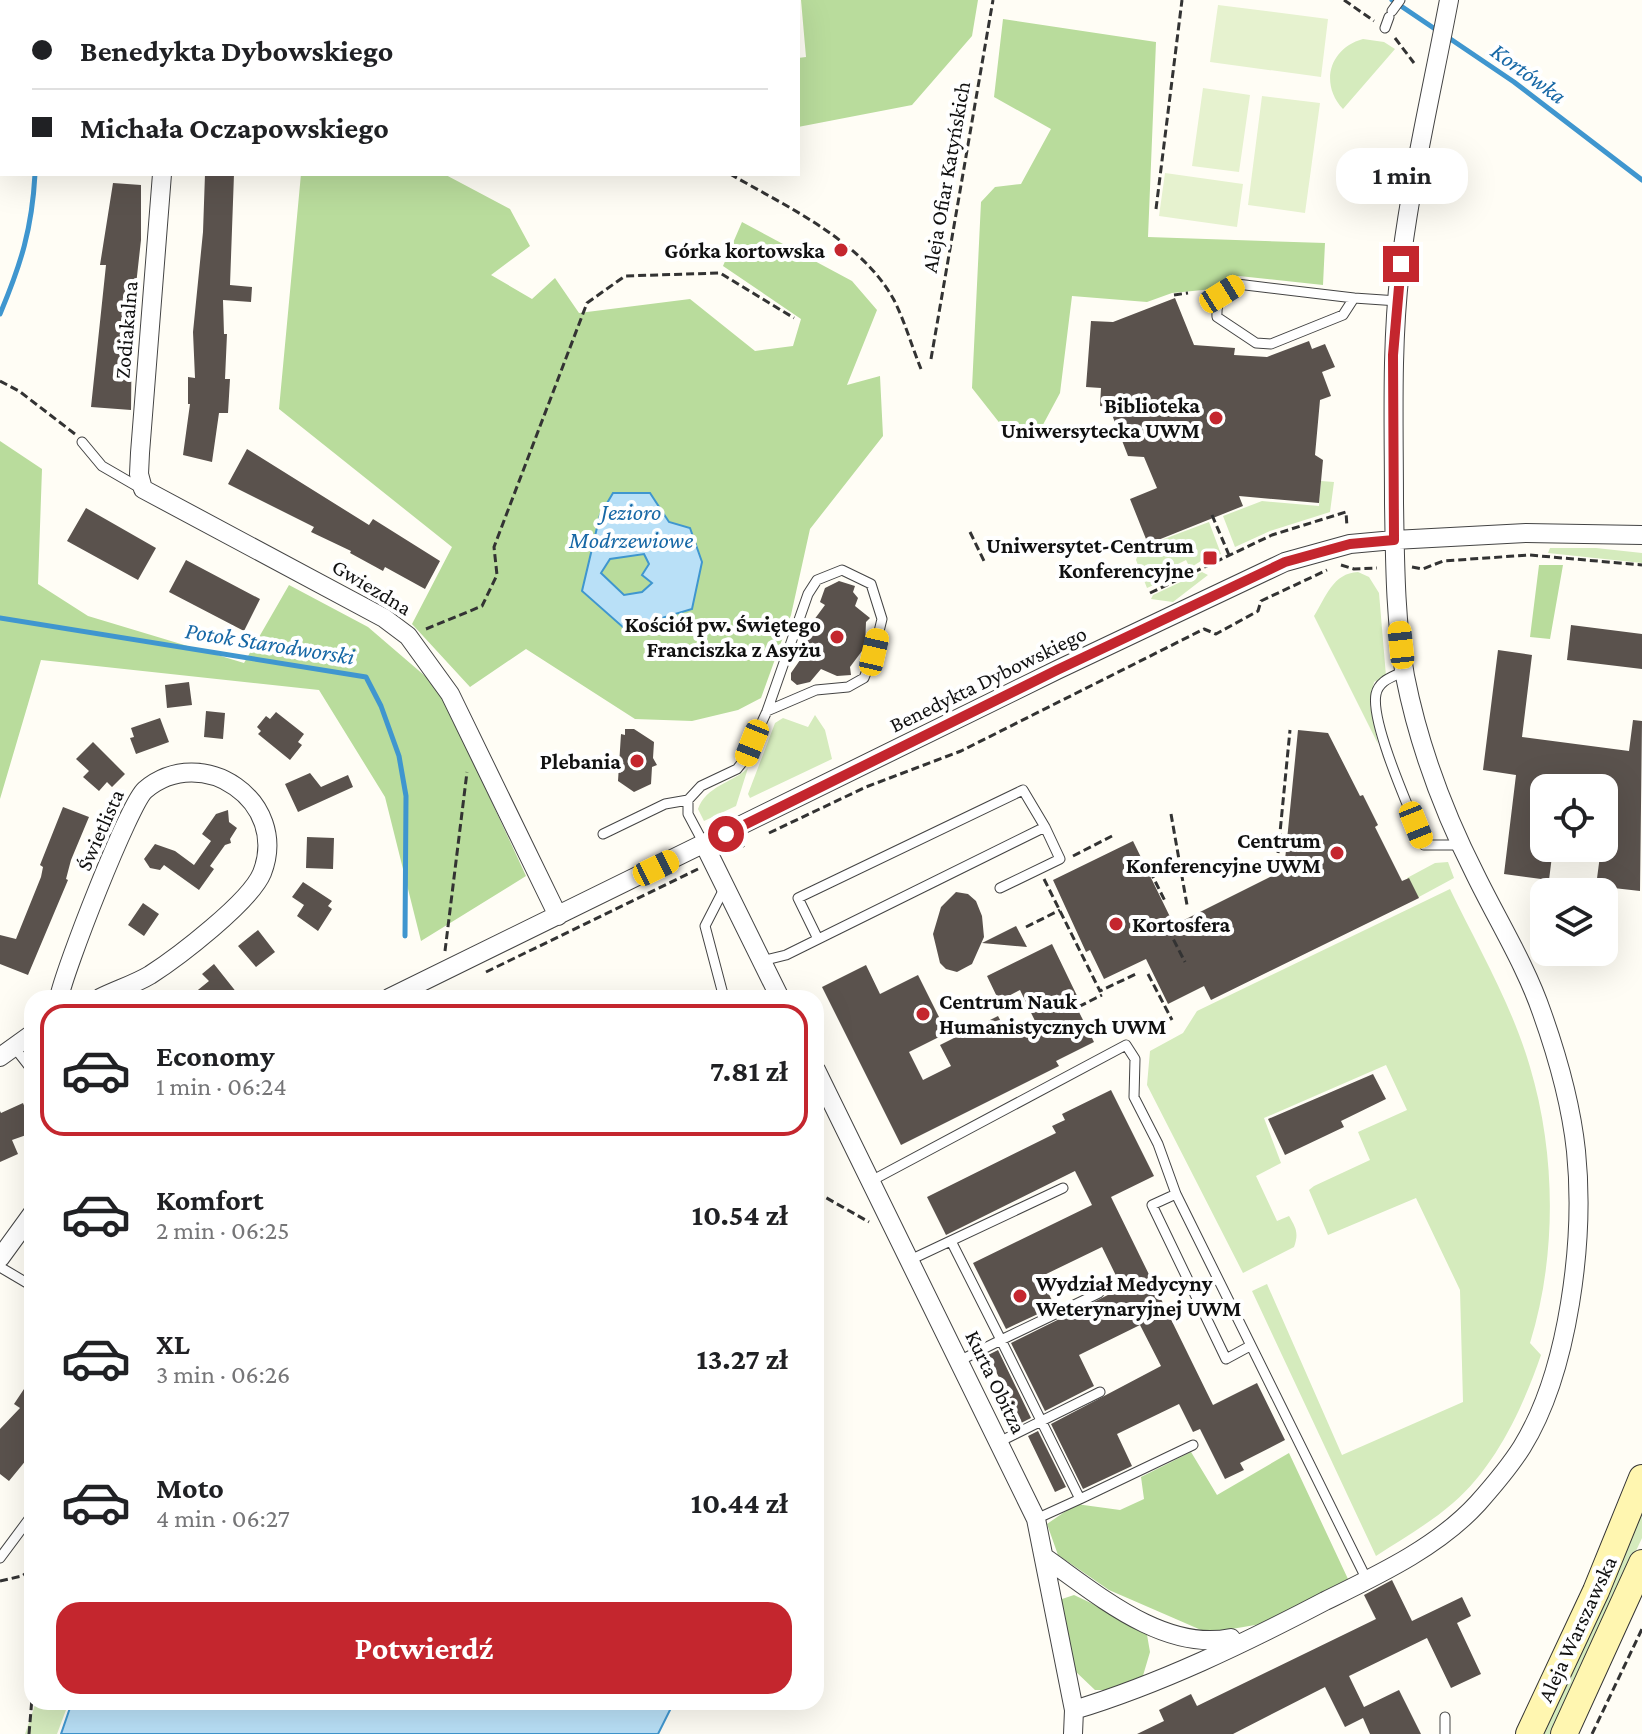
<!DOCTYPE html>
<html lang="pl">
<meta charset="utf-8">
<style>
body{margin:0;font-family:"Crimson Pro",serif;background:#f2f2f2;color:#202124;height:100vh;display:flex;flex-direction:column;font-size:30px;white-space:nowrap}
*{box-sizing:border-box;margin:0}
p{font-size:26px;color:#757577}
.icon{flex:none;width:44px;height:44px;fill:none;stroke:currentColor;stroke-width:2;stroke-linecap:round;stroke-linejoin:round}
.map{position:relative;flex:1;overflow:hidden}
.sheet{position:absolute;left:24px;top:990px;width:800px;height:720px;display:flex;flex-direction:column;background:#fff;border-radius:24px;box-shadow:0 8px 32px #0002}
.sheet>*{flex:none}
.guide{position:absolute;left:0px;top:0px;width:800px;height:176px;box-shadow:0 8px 32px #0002;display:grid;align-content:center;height:176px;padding:0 32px;background:#fff}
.fabs{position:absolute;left:1530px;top:774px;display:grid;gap:16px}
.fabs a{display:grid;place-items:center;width:88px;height:88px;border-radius:16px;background:#fff;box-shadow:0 8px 32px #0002;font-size:40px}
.end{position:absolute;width:36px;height:36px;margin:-18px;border:10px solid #c4262e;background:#fff;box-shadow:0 0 0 4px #fff}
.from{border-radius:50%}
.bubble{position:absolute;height:56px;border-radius:24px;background:#fff;box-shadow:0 8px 32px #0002;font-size:26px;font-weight:700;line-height:56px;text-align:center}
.car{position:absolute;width:24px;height:48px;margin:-24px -12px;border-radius:10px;box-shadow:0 0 6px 2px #0007;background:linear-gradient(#f5c518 24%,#345 0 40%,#f5c518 0 76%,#345 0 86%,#f5c518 0)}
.guide b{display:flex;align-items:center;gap:28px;height:76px;font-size:30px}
.guide b+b{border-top:2px solid #e0e0e0}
.guide i{width:20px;height:20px;background:#202124}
ul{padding:14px 0 0;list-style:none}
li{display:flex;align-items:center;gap:24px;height:132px;margin:0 16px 12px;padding:0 16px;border:4px solid transparent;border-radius:24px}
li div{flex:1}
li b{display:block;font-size:30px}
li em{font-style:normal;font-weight:700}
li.current{border-color:#c4262e}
li>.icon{width:72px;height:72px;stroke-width:1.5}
.action{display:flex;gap:16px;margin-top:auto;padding:16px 32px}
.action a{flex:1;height:92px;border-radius:24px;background:#c4262e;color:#fff;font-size:32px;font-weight:700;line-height:92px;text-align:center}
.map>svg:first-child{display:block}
.green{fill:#d5ebbd}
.forest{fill:#b9dc9c;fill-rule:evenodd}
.pitch{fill:#e6f2cf}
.water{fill:#b9e0f7;stroke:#3f96cf;stroke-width:2;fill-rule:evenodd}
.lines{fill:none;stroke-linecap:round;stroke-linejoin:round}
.stream{stroke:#3f96cf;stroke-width:5}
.building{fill:#5a524d}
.service-casing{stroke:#444;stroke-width:11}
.minor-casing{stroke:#444;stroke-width:20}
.secondary-casing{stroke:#333;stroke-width:28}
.path{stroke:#333;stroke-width:3;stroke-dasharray:8 4;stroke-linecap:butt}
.service{stroke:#fff;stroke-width:9}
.minor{stroke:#fff;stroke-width:18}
.secondary{stroke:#fff6b0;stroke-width:26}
.route{stroke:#c4262e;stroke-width:10}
.poi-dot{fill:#c4262e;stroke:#fff;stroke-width:3}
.labels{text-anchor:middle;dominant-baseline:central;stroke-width:8;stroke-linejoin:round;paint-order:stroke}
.street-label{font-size:22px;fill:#111;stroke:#fff}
.poi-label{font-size:22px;font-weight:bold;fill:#111;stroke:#fff;text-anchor:end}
.water-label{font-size:24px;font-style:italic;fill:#1768a6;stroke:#fff}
</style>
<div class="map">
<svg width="1642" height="1734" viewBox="0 0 1642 1734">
<rect width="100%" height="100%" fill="#fffdf5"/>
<path class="green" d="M1363 39 1384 42 1395 49 1343 109C1319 83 1330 48 1363 39Z
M1321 481 1334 482 1330 512 1270 531 1235 547 1223 516 1262 501 1319 506Z
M1209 522 1221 554 1217 555 1215 552 1190 568 1186 560 1176 565 1178 574 1147 588 1136 560 1140 548Z
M1550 548H1596L1642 553V563L1548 553Z
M1202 572 1208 575 1173 602 1151 599 1153 595Z
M1358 572 1369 577 1379 593 1386 676 1374 682 1370 705 1378 744 1314 616C1326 597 1333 573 1358 572Z
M815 715 825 730 832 759 750 798 748 794 775 723 783 718 808 727Z
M748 768 736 806 704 821 698 809C706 786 732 783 748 768Z
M1448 862 1454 878 1417 898 1407 878 1435 863Z
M1450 889C1478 947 1512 1005 1530 1067 1556 1154 1557 1256 1530 1343L1541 1355C1523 1407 1496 1466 1453 1503 1430 1523 1402 1539 1376 1556L1252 1291 1267 1284 1342 1455 1463 1402 1460 1290 1416 1198 1328 1235 1309 1190 1314 1186 1370 1160 1358 1132 1407 1110 1386 1065 1264 1118 1281 1163 1256 1176 1277 1221 1289 1216C1296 1228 1299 1233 1294 1247L1243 1273 1147 1085 1150 1051 1183 1033 1197 1011Z
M1642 1508V1538L1551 1734H1540Z
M36 1702H69L57 1734H25Z"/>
<path class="forest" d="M801 0H978L972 36 912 105 798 127V58L806 57Z
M1003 19 1156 42 1148 237 1325 243 1323 285 1239 276 1213 289 1172 293 1147 302 1072 296 1060 393 1038 434 1009 435 972 388 981 202 995 187 1021 184 1051 129 994 97Z
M301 174H444L510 209 530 246 491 275 532 299 555 278 579 313 690 299 755 351 793 346 801 319 723 266 742 222 852 281 877 310 847 385 880 376 883 436 810 529 791 615 761 698 738 710 692 721 635 719 526 649 470 687 412 624 452 547 279 409ZM613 493 669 522 690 528 702 562 692 609 582 591Z
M0 441 42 469 38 584 88 616 244 663 289 585 368 627 439 688 526 876 421 941 385 797 319 690 41 660 0 799Z
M644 554 650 564 652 583 642 592 624 595 601 573 610 559Z
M1539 565H1563L1550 639 1530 637Z
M1191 1452 1217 1495 1289 1453 1348 1579 1261 1624 1208 1633 1109 1590 1058 1555 1047 1524 1076 1504 1120 1510 1144 1499 1141 1477Z
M1074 1595 1146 1629 1150 1652 1142 1679 1118 1690H1095L1074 1670 1061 1610 1062 1599Z"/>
<path class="pitch" d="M1218 5 1328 19 1321 77 1210 62Z
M1203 88 1250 95 1239 172 1192 166Z
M1262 96 1320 103 1305 213 1248 205Z
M1165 173 1243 184 1237 227 1159 216Z"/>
<path class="water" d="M613 493H650L669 522 690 528 702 562 692 609 625 629 582 591 600 515ZM644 554 649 564 642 575 652 583 642 592 624 595 601 573 610 559Z
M72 1702H674L658 1734H61Z"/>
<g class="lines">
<path class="stream" d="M1392 0 1438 31
M54 2V0
M1446 36 1514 82 1642 180
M0 314C21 264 32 229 35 174
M0 618 366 677 381 706 399 756 406 796 405 936"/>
</g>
<path class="building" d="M205 174H234L230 285 252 287 251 302 223 300 224 334H227L225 379H230L228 413H219L212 462 183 455 190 404H188V377L195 378 193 332 203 232Z
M113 183 141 185V240L132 321 131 410 91 407 106 265H100Z
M1175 298 1194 345 1235 348 1234 355 1267 357 1309 341 1312 349 1325 344 1335 367 1322 372 1331 396 1320 400 1315 455 1323 460 1319 503 1239 496 1243 506 1148 544 1130 499 1157 488 1144 457 1128 456 1109 407 1100 406 1101 388 1086 387 1091 321 1113 322Z
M247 449 369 525 373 519 440 561 425 589 385 567 383 571 350 553 351 551 311 532 314 527 228 484Z
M86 508 156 548 138 580 67 541Z
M186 560 260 599 244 631 169 592Z
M839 581 855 586 853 592 858 598 855 606 870 618 866 622 865 647 850 667 851 675 837 676 821 669 810 682 797 685 791 680V673L807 650 808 628 825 605 820 602 825 588Z
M1571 625 1642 634V669L1567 660Z
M1498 650 1532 655 1522 737 1629 751 1633 720 1642 721 1640 891 1596 886 1601 848H1604L1607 799 1604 798V788H1544V848H1553L1549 880 1504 874 1516 775 1483 770Z
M189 682 192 705 167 708 165 685Z
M206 711 225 713 223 739 204 737Z
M276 712 304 734 298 742 302 745 290 760 258 734 261 731 257 727 266 716 270 719Z
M160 718 169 742 136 754 130 738 134 737 131 728Z
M625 729H634L654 742 653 758 657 765 652 767 651 784 634 792 618 781 621 734 625 735Z
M1298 730 1328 733 1360 796 1363 795 1378 825 1375 827 1402 881 1409 878 1419 898 1211 1000 1204 986 1168 1004 1146 959 1104 979 1090 950 1086 952 1053 880 1133 841 1174 925 1284 870Z
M93 742 125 774 112 787 107 782 99 791 83 777 89 771 76 759Z
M310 773 321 787 348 775 353 787 298 812 285 784Z
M63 807 89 817 71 860 66 879 68 880 28 975 0 964V935L16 939 41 877 43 867 40 865Z
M228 810 229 822 237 828 230 839 231 843 225 845 210 866 214 869 199 890 164 865 160 870 150 868 144 859 155 844 175 851 194 865 211 841 202 834 216 814Z
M307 837 334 838 333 869 306 868Z
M303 882 332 901 328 906 332 909 318 931 297 916 304 905 292 897Z
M956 892 968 894 976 901 982 916 984 937 972 964 957 972 946 969 940 963 933 934 941 907Z
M143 903 159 914 144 936 128 925Z
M1016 926 1027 947 982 943Z
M258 930 275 952 256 967 238 946Z
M1052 944 1080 1002 1075 1004 1094 1042 1056 1061 1059 1066 901 1145 822 987 866 965 880 994 918 975 947 1033 909 1052 923 1080 951 1066 940 1045 998 1016 1009 1037 1036 1023 1020 990 999 1001 987 976Z
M214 964 241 998H188L209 981 202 974Z
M1373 1074 1386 1099 1341 1121 1344 1127 1285 1155 1268 1119Z
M1111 1090 1154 1176 1111 1197 1213 1405 1257 1383 1285 1440 1240 1463 1244 1470 1225 1479 1200 1429 1193 1432 1179 1404 1117 1434 1132 1466 1083 1489 1051 1424 1161 1366 1140 1325 1079 1355 1094 1386 1045 1411 1011 1343 1122 1288 1102 1247 1040 1277 1055 1306 1006 1329 973 1263 1092 1205 1075 1171 946 1235 927 1197 1056 1133 1052 1126 1065 1120 1062 1114Z
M23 1103 27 1113 32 1114V1133L12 1140 18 1154 0 1162V1111L1 1113Z
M998 1350 1031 1418 1021 1423 988 1355Z
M32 1377V1453L9 1481 0 1474V1429L20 1408 14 1404Z
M1038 1431 1066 1487 1055 1492 1028 1436Z
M1392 1580 1412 1621 1462 1597 1471 1616 1457 1623 1481 1674 1451 1688 1427 1638 1349 1676 1364 1707 1399 1690 1421 1734H1370L1363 1718 1345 1727 1325 1687 1233 1734H1137L1164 1721 1159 1710 1191 1694 1197 1706 1376 1619 1364 1595Z"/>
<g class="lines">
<g class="service-casing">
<path id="service" d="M1392 11 1400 0
M1385 28 1389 17
M1354 298 1237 284C1223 293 1216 299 1217 317L1256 343 1271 344 1343 315 1354 298 1398 301
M82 442 102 466 140 488
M1404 671C1393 677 1379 680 1376 694 1370 723 1412 815 1424 845H1461
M603 834 665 804 688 800
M704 844 688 814V800L701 786 737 769 745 759 767 711 808 594 817 580 842 570 871 584 882 619 874 652 864 678 848 687 816 690 767 711
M1000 888 1060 859 1045 827
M762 961 786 955 1045 827 1023 790 798 898 817 937
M724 998 705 926 725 887
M14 1047 32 1070
M871 1181 1126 1045 1135 1059 1134 1097 1158 1144 1176 1194 1367 1580
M1176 1194 1152 1205 1226 1359 1250 1346
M951 1241 1001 1340 959 1361
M910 1260 1063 1188
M0 1267 32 1286
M999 1442 1100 1392
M1080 1499 1193 1445
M1036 1519 1080 1499 1001 1340 1099 1293
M0 1558 32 1515
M1445 1717V1734"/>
</g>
<g class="minor-casing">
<path id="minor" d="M176 2V0
M162 174 140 453 139 474 143 489 384 618 408 636 450 694 558 916
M704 844 780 998
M59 998C64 971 129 804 145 790 202 742 290 801 262 873 250 902 178 957 150 975 135 984 116 990 100 998
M389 998 1057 670 1285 562 1350 544 1394 540 1526 533 1642 535
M0 1057 32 1034
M816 1070 1036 1519 1074 1710 1073 1734
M0 1258 32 1214
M1044 1557C1097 1594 1163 1652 1231 1638
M1074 1710C1160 1684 1245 1643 1325 1601 1378 1575 1438 1547 1478 1503 1494 1485 1510 1466 1522 1447 1569 1371 1585 1239 1576 1151 1571 1104 1558 1058 1542 1013 1526 966 1498 921 1476 876 1443 811 1419 747 1405 676 1395 619 1395 560 1394 503 1394 425 1391 348 1400 270 1411 179 1432 90 1449 0"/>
</g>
<g class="secondary-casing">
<path id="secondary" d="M1529 1734 1596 1591 1642 1478
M1564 1734 1642 1563"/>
</g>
<path class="path" d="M471 0 472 2
M1344 0 1374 21
M592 2 593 0
M1395 38 1414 63
M730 174C787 207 861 240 894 300 905 322 912 347 921 369
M1156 209 1182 0
M1174 295 1188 293
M931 359 993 0
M0 381 19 391 75 434
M1212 515 1229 555
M970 532 985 563
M1341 565 1354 569 1377 568
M1412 567 1423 569 1443 561 1529 555 1642 565
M1150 593 1272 535 1346 512 1347 527
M426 629 482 606 497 575 494 547 587 303 625 276 720 273 794 318
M1171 814 1187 905
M769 833 866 787 961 751 1204 629 1216 634 1258 611 1261 601 1327 570
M1278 853 1290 730
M726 854 745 845
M1073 856 1112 836
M1150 871 1166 903
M1044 879 1100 991 1138 973
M1026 927 1060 910
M1168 929 1185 962
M445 951 467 772
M486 972 698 869
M1148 974 1172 1020
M452 994 480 998
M1068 1012 1102 995
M816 1192 869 1222
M0 1581 22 1576 32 1569
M29 1734 32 1698
M1592 1734 1642 1629"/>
<use href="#service" class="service"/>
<use href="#minor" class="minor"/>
<use href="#secondary" class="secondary"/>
</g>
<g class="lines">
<path class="route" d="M726 834 1057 670 1285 562 1350 544 1394 540 1393 355 1401 264"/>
</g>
<g class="poi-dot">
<circle cx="841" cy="250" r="8"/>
<circle cx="1216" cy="418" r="8"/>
<rect x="1202" y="550" width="16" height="16" rx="4"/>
<circle cx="837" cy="637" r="8"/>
<circle cx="637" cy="761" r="8"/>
<circle cx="1337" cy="853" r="8"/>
<circle cx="1116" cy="924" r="8"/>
<circle cx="923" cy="1014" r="8"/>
<circle cx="1020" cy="1296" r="8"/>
</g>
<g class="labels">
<g class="street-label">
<text transform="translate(946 177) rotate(-80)">Aleja Ofiar Katyńskich</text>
<text transform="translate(126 330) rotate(-85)">Zodiakalna</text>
<text transform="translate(372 587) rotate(31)">Gwiezdna</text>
<text transform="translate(988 679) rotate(-26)">Benedykta Dybowskiego</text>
<text transform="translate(100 830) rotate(-66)">Świetlista</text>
<text transform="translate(996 1382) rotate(64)">Kurta Obitza</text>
<text transform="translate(1577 1629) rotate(-65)">Aleja Warszawska</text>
</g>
<g class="poi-label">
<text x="825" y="250">Górka kortowska</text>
<text x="1200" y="405">Biblioteka<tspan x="1200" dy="25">Uniwersytecka UWM</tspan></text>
<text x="1194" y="545">Uniwersytet-Centrum<tspan x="1194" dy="25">Konferencyjne</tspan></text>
<text x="821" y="624">Kościół pw. Świętego<tspan x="821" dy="25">Franciszka z Asyżu</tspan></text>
<text x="621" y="761">Plebania</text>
<text x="1321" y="840">Centrum<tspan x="1321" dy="25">Konferencyjne UWM</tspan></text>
<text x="1132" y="924" text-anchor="start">Kortosfera</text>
<text x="939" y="1001" text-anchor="start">Centrum Nauk<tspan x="939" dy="25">Humanistycznych UWM</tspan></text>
<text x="1036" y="1283" text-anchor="start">Wydział Medycyny<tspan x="1036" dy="25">Weterynaryjnej UWM</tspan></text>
</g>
<g class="water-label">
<text transform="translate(1529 73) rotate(36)">Kortówka</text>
<text x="631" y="511">Jezioro<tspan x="631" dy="28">Modrzewiowe</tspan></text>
<text transform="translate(270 643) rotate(9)">Potok Starodworski</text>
</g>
</g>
</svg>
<div class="fabs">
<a><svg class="icon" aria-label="locate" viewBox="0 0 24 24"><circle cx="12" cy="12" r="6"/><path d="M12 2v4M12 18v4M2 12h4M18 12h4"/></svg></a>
<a><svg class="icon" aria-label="layers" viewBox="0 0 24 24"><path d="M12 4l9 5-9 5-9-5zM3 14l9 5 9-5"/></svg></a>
</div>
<i class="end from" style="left:726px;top:834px"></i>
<i class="end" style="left:1401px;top:264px"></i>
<div class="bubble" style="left:1336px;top:148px;width:132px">1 min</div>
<i class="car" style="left:1222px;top:294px;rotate:58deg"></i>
<i class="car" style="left:1401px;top:645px;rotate:354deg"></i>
<i class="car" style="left:874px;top:652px;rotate:13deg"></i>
<i class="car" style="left:752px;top:743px;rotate:202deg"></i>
<i class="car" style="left:1416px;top:825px;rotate:158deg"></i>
<i class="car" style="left:656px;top:868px;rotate:64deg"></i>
<div class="guide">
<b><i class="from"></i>Benedykta Dybowskiego</b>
<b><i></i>Michała Oczapowskiego</b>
</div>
<section class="sheet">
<ul>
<li class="current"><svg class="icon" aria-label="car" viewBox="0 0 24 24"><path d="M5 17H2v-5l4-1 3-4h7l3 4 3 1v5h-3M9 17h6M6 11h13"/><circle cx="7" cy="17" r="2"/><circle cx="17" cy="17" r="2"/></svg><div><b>Economy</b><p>1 min · 06:24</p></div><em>7.81 zł</em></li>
<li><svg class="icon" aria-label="car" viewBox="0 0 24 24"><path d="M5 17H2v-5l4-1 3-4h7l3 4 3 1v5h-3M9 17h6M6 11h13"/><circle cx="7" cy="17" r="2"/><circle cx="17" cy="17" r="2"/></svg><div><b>Komfort</b><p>2 min · 06:25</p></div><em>10.54 zł</em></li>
<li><svg class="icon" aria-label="car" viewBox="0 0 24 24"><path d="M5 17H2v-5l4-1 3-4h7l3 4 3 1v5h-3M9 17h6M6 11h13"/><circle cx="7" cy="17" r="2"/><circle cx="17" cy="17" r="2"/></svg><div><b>XL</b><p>3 min · 06:26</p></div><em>13.27 zł</em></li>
<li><svg class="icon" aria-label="car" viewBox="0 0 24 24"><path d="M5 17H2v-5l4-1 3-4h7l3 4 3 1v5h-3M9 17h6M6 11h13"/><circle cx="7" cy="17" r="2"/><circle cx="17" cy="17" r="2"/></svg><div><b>Moto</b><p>4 min · 06:27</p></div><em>10.44 zł</em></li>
</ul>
<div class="action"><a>Potwierdź</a></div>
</section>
</div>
